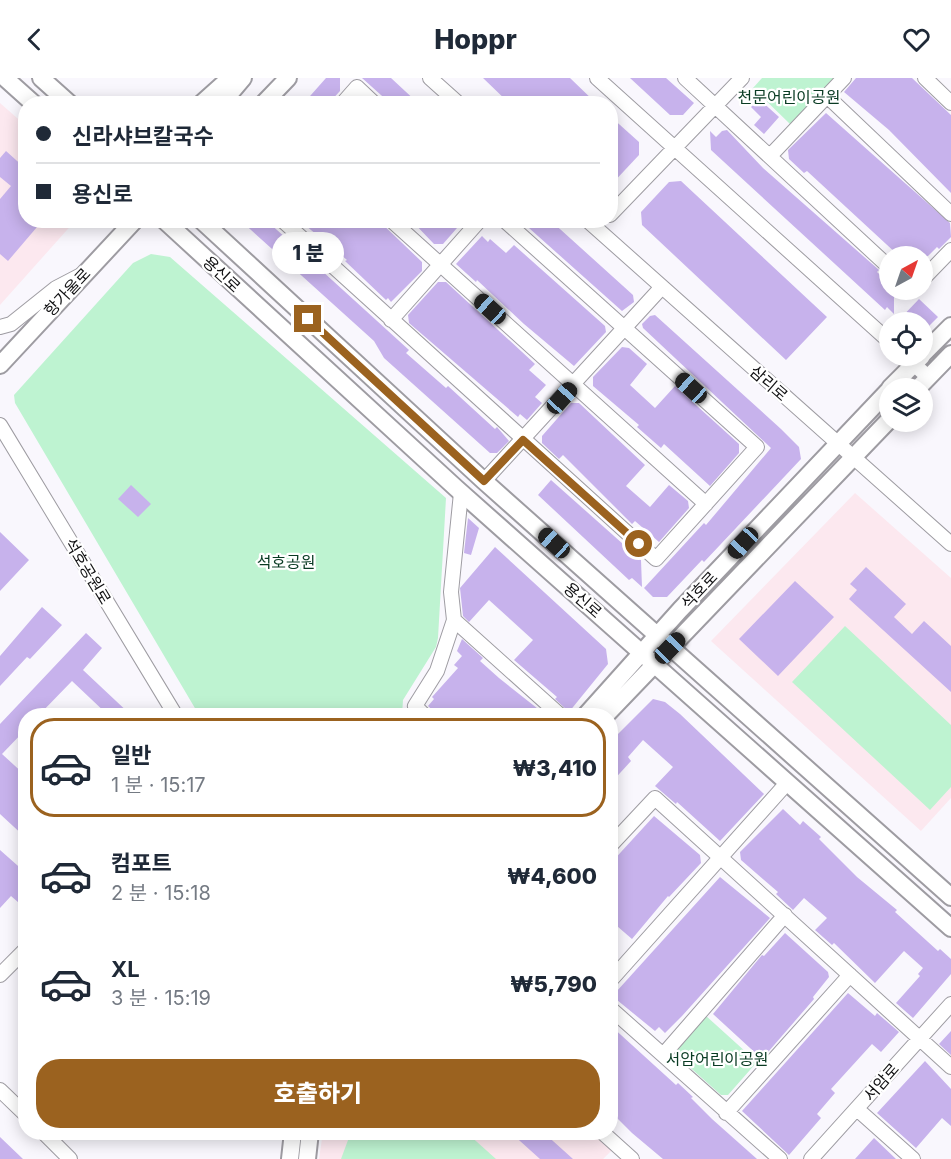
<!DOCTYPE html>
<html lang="ko">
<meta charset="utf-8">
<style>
body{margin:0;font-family:Inter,"Noto Sans KR",sans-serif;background:#f2f2f3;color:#1f2937;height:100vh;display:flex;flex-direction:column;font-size:22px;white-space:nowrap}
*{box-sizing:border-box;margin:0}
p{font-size:20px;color:#747a83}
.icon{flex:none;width:33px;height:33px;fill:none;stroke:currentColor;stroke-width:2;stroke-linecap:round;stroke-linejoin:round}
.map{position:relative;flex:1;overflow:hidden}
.drawer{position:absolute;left:18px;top:630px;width:600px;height:432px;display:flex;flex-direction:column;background:#fff;border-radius:24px;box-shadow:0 3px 15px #0003}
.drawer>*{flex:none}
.hud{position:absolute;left:18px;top:18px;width:600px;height:132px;border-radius:24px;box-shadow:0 3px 15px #0003;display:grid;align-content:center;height:132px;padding:0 18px;background:#fff}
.needle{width:39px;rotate:40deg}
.fabs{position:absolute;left:879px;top:168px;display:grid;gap:12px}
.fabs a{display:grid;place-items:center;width:54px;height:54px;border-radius:50%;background:#fff;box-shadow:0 3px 15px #0003;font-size:30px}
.end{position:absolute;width:27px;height:27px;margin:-14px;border:8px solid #9b621f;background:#fff;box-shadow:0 0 0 3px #fff}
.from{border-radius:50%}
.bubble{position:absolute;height:42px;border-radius:21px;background:#fff;box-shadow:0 3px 15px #0003;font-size:20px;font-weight:800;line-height:42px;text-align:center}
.car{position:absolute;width:18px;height:36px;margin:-18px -9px;border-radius:8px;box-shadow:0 0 4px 2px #0007;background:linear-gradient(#222 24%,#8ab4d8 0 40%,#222 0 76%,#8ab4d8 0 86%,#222 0)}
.hud b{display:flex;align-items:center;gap:21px;height:57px;font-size:22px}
.hud b+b{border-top:2px solid #e0e1e3}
.hud i{width:15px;height:15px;background:#1f2937}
ul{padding:10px 0 0;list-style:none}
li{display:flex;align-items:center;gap:18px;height:99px;margin:0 12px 9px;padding:0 6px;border:3px solid transparent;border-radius:24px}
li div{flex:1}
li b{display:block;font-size:22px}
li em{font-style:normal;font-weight:800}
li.current{border-color:#9b621f}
li>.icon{width:54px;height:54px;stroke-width:1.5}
.button{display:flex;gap:12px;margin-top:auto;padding:12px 18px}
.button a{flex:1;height:69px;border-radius:24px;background:#9b621f;color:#fff;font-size:24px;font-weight:800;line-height:69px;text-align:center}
header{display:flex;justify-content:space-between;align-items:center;height:78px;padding:0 18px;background:#fff;font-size:27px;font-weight:800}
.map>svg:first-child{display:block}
.education{fill:#fce8ef}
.green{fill:#bef3d1}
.building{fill:#c7b2ec}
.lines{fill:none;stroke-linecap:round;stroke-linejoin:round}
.minor-casing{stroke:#9e9ca2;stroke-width:16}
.major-casing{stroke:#9e9ca2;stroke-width:20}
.minor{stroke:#fff;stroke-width:14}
.major{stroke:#fff;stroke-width:16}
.route{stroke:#9b621f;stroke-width:8}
.labels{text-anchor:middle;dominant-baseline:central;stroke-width:4.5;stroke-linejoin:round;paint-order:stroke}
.park-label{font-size:16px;fill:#093b23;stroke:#fff}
.street-label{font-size:16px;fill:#101012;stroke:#fff}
</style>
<header><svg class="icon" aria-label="back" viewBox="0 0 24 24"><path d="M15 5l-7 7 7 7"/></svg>Hoppr<svg class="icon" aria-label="heart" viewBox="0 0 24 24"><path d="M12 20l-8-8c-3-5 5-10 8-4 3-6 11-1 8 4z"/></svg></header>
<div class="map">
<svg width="951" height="1081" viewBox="0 0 951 1081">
<rect width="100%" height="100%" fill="#f9f7fd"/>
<path class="education" d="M0 25 25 47 26 142 75 143 0 227Z
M855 415 951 500V720L921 753 711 563Z
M323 1054 592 1055 612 1072 603 1081H319Z"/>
<path class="green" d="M762 0H834L790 46 753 10Z
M151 176 170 179 446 420 438 560 436 569 403 622 402 637H199L15 325 14 317 133 185Z
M845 548 951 647V709L930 732 792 604Z
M705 937 757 984 728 1017H721L676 977V970Z
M351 1054 467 1055 496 1081H341Z"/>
<path class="building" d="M326 0H340V13L328 26H303Z
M362 0H391L419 26H391Z
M483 0H570L597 26H510Z
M630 0H666L694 25 683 37H670Z
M856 0H912L951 37V115L889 52 844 14Z
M759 21 779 39 764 56 754 47 761 39 751 29Z
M826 35 950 145 951 159 939 171 937 169 928 178H899L807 93 804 95 789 81 788 72Z
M610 38 639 64V77L610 108Z
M727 52 763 90 879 192 877 194 890 206V212H894V236L887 229 885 232 711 72 710 53 716 59 722 53Z
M6 73 26 91V142H43L8 183 0 176V121L11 108 0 99V80Z
M681 103 827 239 786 282 642 147 641 134 669 104Z
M240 142H266L409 272 406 275 446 310 448 308 495 351 497 349 509 363 497 375H490L384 280 374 263Z
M299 142H378L422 184V193L391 224 388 220 386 222 345 183 347 182Z
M411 142H464L443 166H434Z
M520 142H550L633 217 634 224 622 233Z
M482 158 488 164 490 161 506 175 514 167 605 248 606 254 574 288 524 246 477 202 476 204 456 186Z
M438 204H446L535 286 529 292 546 307 535 319 542 325 527 342 520 336 518 339 409 245 408 237Z
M919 221 938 239 922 255V244H897Z
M655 237 781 351 799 369 801 381 704 484 702 482 667 519H653L644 510 704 445 706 447 771 370 643 250 642 246 650 238Z
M622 269 629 270 647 286 630 307 655 330 675 308 739 366V375L710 408 664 366 661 370 637 349 639 347 593 308V299Z
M571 325H579L645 387 626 408 650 429 669 407 688 423 689 430 659 464 635 443 632 446 563 377 559 381 542 365V358Z
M551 402 641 482 642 509 632 500 629 502 538 417Z
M131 407 151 426 138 439 118 421Z
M468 440 479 450 471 477 464 475Z
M0 454 29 482 0 513Z
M495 469 606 571 608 586 569 634 555 621 557 619 514 582 533 562 489 522 469 544 463 538 460 510Z
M866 489 906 526 894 539 912 556 924 543 951 568V614L849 521 857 512 850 506Z
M795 503 834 539 778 598 739 561Z
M42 529 62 547 30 581 27 579 0 608V578Z
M86 555 102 570 83 592 132 638H109L72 603 38 638H26V651L2 676 26 698V760L0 736V646Z
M462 561 483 580 480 583 499 600 547 638H439L428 628 434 621 432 619 458 590 454 587 462 578 457 573Z
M653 621 665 624 680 636 764 716 720 763 677 724 676 726 655 708 673 689 643 662 628 679 631 683 610 706V664Z
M783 731 800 747 803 743 821 759 819 761 857 799 897 832 895 834 938 873 940 871 951 881V896L913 940 896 925 920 898 918 896 923 890 904 873 875 905 834 865 832 867 815 852 827 840 804 820 793 832 776 816 778 814 741 782 740 774Z
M654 738 700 777 701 785 669 819 668 818 632 861 610 842V786Z
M0 772 26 795V831L11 818 0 830Z
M720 799 770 840 682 938 665 955 659 949 655 953 617 922 616 914Z
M785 855 828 894 829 899 813 919 814 921 762 981 713 936 762 877 764 878Z
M848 915 875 938 877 935 899 954 881 974 872 966 831 1011 835 1015 817 1036 821 1040 789 1077 742 1033Z
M610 947 676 1007 678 1005 693 1019 691 1020 712 1041 757 1081H663L632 1055 610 1033V998L616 992 610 988Z
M951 953V977L939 966Z
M925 983 951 1011V1048L942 1040 916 1070 877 1035Z
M510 1054H543L573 1081H540Z
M0 1059 23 1081H0Z
M874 1060 896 1081H855Z"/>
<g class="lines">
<g class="minor-casing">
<path id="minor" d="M430 0 459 26
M597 0 890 264
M685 0 890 190
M925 0 951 25
M827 18 951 136
M342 26 357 9 375 26
M770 78 844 0
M610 137 742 0
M282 142 656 481 757 369 504 142
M391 142 706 426
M587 142 951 466
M922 202 951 172
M391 242 480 142
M0 249 11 246 56 210 79 198
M905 278 928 299
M0 347 176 638
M484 403 661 210
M454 542 561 638
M425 638 415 628 437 593 454 542 451 514 461 415
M610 768 655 720 951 989
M0 897 26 871
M610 903 787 705
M610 930 780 1081
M663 977 785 837
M0 1012 26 1037
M857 1031 913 1081
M726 1035 850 897
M43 1054 70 1081
M602 1054 632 1081
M811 1081 951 926"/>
</g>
<g class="major-casing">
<path id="major" d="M5 0 34 26
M41 0 70 26
M201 26 230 0
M221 26 243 0
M263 26 288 0
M164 142 456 410 951 850
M201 142 484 403 951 819
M922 277 951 248
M0 287 135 142
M890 310 922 278
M918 310 951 276
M585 638 680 532 890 311
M605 638 890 341
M290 1081 293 1054
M307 1081 310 1054"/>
</g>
<use href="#minor" class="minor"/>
<use href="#major" class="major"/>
</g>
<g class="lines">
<path class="route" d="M308 241 484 403 523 362 639 466"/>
</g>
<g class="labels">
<g class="park-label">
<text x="789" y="19">천문어린이공원</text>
<text x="286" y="484">석호공원</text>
<text x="717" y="981">서암어린이공원</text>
</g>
<g class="street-label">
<text transform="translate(222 196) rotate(43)">용신로</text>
<text transform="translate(67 214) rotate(-47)">항가울로</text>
<text transform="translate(769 305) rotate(41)">삼리로</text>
<text transform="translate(88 493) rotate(59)">석호공원로</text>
<text transform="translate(699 512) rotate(-47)">석호로</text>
<text transform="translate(583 522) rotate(41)">용신로</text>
<text transform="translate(881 1004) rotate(-49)">서암로</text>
</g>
</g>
</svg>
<div class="fabs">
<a><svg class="needle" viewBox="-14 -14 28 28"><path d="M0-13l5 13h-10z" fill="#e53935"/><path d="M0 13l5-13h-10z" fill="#747a83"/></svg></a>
<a><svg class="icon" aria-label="locate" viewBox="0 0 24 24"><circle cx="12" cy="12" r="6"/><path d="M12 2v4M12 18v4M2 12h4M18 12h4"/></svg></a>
<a><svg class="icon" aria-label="layers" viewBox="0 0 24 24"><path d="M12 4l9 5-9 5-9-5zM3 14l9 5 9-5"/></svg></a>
</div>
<i class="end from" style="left:639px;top:466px"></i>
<i class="end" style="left:308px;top:241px"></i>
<div class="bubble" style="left:272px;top:154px;width:72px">1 분</div>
<i class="car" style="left:490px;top:231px;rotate:312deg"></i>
<i class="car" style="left:691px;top:310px;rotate:312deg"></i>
<i class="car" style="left:562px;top:320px;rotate:42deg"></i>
<i class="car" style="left:554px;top:465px;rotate:312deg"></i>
<i class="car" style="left:743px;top:465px;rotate:223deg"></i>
<i class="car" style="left:670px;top:570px;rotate:44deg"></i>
<div class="hud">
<b><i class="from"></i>신라샤브칼국수</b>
<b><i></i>용신로</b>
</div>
<section class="drawer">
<ul>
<li class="current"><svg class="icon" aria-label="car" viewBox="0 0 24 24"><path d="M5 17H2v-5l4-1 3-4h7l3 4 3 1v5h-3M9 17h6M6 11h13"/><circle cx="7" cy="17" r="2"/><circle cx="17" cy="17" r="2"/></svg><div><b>일반</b><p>1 분 · 15:17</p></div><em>₩3,410</em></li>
<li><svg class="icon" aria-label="car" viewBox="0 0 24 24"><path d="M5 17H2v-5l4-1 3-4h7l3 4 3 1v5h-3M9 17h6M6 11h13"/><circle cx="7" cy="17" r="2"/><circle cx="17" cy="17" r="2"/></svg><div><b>컴포트</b><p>2 분 · 15:18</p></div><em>₩4,600</em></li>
<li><svg class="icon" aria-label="car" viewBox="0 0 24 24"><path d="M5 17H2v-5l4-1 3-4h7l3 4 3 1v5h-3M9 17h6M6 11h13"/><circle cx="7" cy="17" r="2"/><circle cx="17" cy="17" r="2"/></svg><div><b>XL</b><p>3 분 · 15:19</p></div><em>₩5,790</em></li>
</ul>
<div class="button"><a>호출하기</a></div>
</section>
</div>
